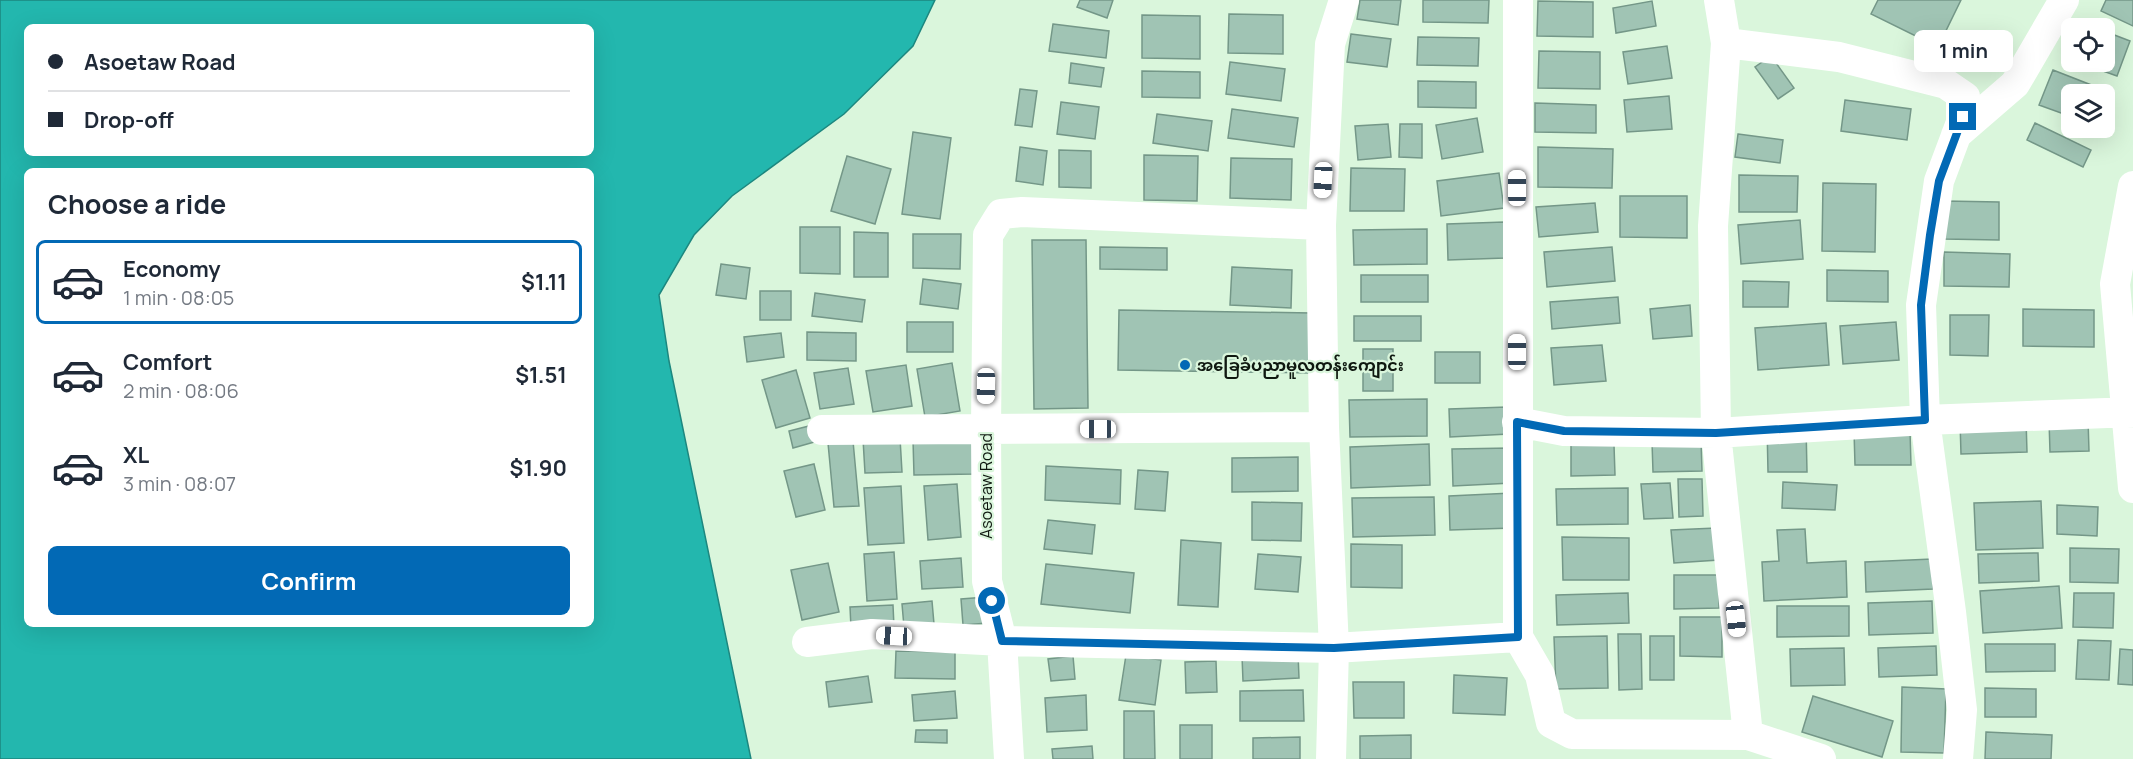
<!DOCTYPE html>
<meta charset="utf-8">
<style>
body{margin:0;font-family:Manrope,"Noto Sans Myanmar",sans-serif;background:#f6f6f7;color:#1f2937;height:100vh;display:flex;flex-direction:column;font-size:22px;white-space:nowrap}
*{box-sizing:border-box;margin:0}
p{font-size:20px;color:#747a83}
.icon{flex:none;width:33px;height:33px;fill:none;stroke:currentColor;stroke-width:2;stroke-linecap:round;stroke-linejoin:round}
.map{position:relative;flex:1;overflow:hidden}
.side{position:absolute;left:24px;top:168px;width:570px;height:459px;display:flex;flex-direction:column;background:#fff;border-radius:9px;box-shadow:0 6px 24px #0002}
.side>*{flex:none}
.hud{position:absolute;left:24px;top:24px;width:570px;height:132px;border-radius:9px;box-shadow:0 6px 24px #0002;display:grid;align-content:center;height:132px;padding:0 24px;background:#fff}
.fabs{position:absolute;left:2061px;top:18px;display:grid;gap:12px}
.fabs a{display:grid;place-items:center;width:54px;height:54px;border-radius:9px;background:#fff;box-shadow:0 6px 24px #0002;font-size:30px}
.end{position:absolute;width:27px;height:27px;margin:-14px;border:8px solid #0269b5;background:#fff;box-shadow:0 0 0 3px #fff}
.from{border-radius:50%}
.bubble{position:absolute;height:42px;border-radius:9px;background:#fff;box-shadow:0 6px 24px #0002;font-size:20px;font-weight:700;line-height:42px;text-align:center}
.car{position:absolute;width:18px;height:36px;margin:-18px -9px;border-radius:8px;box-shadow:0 0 4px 2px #0007;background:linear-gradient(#fff 24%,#345 0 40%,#fff 0 76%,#345 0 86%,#fff 0)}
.hud b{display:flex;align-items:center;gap:21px;height:57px;font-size:22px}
.hud b+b{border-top:2px solid #e0e1e3}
.hud i{width:15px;height:15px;background:#1f2937}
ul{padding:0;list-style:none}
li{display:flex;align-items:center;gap:18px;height:84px;margin:0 12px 9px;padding:0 12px;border:3px solid transparent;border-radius:9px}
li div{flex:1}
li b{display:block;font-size:22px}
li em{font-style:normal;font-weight:700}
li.current{border-color:#0269b5}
li>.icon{width:54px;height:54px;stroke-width:1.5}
h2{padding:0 24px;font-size:27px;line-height:72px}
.button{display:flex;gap:12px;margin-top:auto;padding:12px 24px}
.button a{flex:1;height:69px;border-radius:9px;background:#0269b5;color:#fff;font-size:24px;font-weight:700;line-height:69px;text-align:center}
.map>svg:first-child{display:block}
.water{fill:#23b7ae;stroke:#1d877f;stroke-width:1.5;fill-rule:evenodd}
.building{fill:#a0c4b4;stroke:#749788;stroke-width:1.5}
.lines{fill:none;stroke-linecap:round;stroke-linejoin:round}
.street{stroke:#fff;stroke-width:30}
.route{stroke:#0269b5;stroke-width:8}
.poi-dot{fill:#0269b5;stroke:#daf6dc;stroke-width:2}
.labels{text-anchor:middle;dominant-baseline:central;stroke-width:4.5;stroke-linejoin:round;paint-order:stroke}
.poi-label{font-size:16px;font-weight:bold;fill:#0f1810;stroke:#daf6dc;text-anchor:start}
.street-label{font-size:16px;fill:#0f1810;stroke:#daf6dc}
</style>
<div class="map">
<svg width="2133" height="759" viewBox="0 0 2133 759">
<rect width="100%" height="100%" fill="#daf6dc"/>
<path class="water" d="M0 0H935L913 46 844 114 732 196 694 235 659 295 669 361 751 759H0ZM27 27H591V153H27ZM27 171H591V624H27Z"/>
<path class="building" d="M1080 0H1113L1107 18 1077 7Z
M1360 0H1401L1398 25 1357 19Z
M1423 0H1489L1488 23 1423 22Z
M1878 0H1961L1938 47 1871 14Z
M2106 0H2133V26L2101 11Z
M1538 1 1593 2V37L1537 36Z
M1652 1 1656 26 1616 33 1613 8Z
M1229 14 1283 15V54L1228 53Z
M1142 15 1200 16V59L1142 58Z
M1053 24 1109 31 1106 58 1049 51Z
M2104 31 2130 41 2117 76 2078 62H2104Z
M1351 34 1391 39 1387 67 1347 62Z
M1418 37 1479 38 1478 66 1417 65Z
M1667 46 1672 78 1628 84 1623 52Z
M1539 51 1600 52V89L1538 88Z
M1771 56 1794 88 1778 99 1755 67Z
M1230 62 1285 69 1281 101 1226 94Z
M1071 63 1104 68 1101 87 1069 83Z
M2053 70 2099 88 2096 94H2072V117L2039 105Z
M1142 71 1200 72V98L1142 97Z
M1418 81 1476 82V108L1418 107Z
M1020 89 1037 91 1032 127 1015 125Z
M1669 96 1672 129 1627 132 1624 100Z
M1845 100 1911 109 1907 140 1841 131Z
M1061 102 1099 107 1095 139 1057 134Z
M1535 103 1596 105V133L1535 132Z
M1232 109 1298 118 1294 147 1228 138Z
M1157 114 1212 121 1208 151 1153 143Z
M1477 118 1483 152 1442 159 1436 125Z
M2035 123 2091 150 2083 167 2027 140Z
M1388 124 1391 157 1358 160 1355 126Z
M1400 124H1422V158L1399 157Z
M913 132 951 138 940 219 902 214Z
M1738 134 1783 140 1780 163 1735 157Z
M1020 147 1047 151 1043 185 1016 181Z
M1538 147 1613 149 1612 188 1538 187Z
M1059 150 1091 151V188L1059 187Z
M1144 155 1198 156 1197 201 1144 200Z
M847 156 891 169 875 224 831 211Z
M1231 158 1292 159 1291 200 1230 198Z
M1351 168 1405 169 1404 211H1350Z
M1499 173 1504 208 1441 216 1437 181Z
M1739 175 1798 176 1797 212H1739Z
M1823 183 1876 184 1875 252 1822 251Z
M1620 196H1687V238L1620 237Z
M1945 201 1999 202V240L1944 239Z
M1595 203 1598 232 1539 237 1536 207Z
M1800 220 1803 259 1741 264 1738 225Z
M1504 222 1505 258 1448 260 1447 224Z
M800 227H840V274L800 273Z
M1427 229V264L1354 265 1353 230Z
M854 232 888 233V277H854Z
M913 234H961L960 269 913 268Z
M1032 240H1086L1088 408 1034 409Z
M1100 247 1167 248V270L1100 269Z
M1612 247 1615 281 1547 287 1544 252Z
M1944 252 2010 254 2009 287 1944 286Z
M721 264 750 268 746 299 716 295Z
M1232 267 1292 270 1291 308 1230 305Z
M1827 270 1888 271V302L1827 301Z
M1361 275H1428V302H1361Z
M923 279 961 284 958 309 920 304Z
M1743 281 1789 282 1788 307H1743Z
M760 291H791V320H760Z
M815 293 865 300 862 322 812 316Z
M1618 297 1620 323 1552 329 1550 302Z
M1690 305 1692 336 1653 339 1650 309Z
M2023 309 2094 310V347L2023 346Z
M1119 310 1311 313V373L1118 370Z
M1950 315H1989L1988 356 1950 355Z
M1354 316H1421V341H1354Z
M907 322H953V352H907Z
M1896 322 1899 360 1843 364 1840 326Z
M1826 323 1829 365 1758 370 1755 328Z
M807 332 856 333V361L807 360Z
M781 333 784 357 747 362 744 337Z
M1602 345 1606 381 1554 385 1551 348Z
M1363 349H1393V391H1363Z
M1435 352H1480V383H1435Z
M952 363 960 411 925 417 917 369Z
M906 365 912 406 873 412 866 371Z
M848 368 854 404 820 409 814 373Z
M796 370 810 418 776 428 762 380Z
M1427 399V436L1350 437 1349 400Z
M1507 407 1509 434 1450 437 1449 409Z
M2026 419 2027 452 1961 454 1960 421Z
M2088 419 2089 451 2050 452 2049 420Z
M813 425 818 441 793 448 789 431Z
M1767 425 1806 426 1807 472H1768Z
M1854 431H1910L1911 465H1855Z
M900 438 902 472 865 473 863 439Z
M974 439V474L914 475 913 440Z
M1701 440 1702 471 1653 472 1652 442Z
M853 441 859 506 834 507 828 443Z
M1429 444 1430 485 1351 488 1350 447Z
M1571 445H1614L1615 475 1571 476Z
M1511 448 1512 483 1453 486 1452 449Z
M1298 457V491L1232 492V458Z
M814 464 825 510 796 517 784 471Z
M1046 466 1121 470 1120 504 1045 500Z
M1138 470 1168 472 1165 511 1135 509Z
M1678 479H1702L1703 516 1679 517Z
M1783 482 1837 485 1835 510 1782 508Z
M1670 483 1673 518 1644 519 1641 484Z
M957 484 961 537 928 540 924 486Z
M901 486 904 543 868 545 864 488Z
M1628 488V524L1557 525 1556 489Z
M1512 493 1513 528 1450 530 1449 496Z
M1434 497 1435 535 1353 537 1352 498Z
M2041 501 2043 548 1976 550 1974 503Z
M1252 502 1302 503 1301 541 1252 540Z
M2057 505 2098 507 2097 536 2057 534Z
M1048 520 1095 525 1092 554 1044 549Z
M1716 528 1719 560 1674 563 1671 530Z
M1805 529 1807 563 1846 561 1847 597 1764 601 1762 562 1779 561 1777 530Z
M1562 537 1629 538V580H1563Z
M1181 540 1221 543 1218 607 1178 605Z
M1351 544 1402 545V588L1351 587Z
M2070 548 2119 549 2118 583 2070 582Z
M894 552 897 599 867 601 864 554Z
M2038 553 2039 581 1979 583 1978 554Z
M1258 554 1301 557 1298 592 1255 589Z
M961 558 963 587 922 589 920 561Z
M1932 559 1933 589 1866 592 1865 562Z
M828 563 839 612 802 620 791 570Z
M1046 564 1134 573 1130 613 1041 604Z
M1674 575H1719V608L1674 609Z
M2059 586 2062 628 1983 633 1980 591Z
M1628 593 1629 623 1557 625 1556 595Z
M2074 593H2114L2113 628 2073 627Z
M986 597 988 623 963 625 961 599Z
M932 601 934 624 904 627 902 604Z
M1932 601 1933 633 1869 635 1868 603Z
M893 605 894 627 851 628 850 607Z
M1777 606H1849V636L1777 637Z
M1680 617H1722V657L1680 656Z
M1618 634H1641L1642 689 1619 690Z
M1607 636 1608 688 1556 689 1554 637Z
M1650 636H1674V680H1650Z
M2078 640 2111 641 2109 680 2076 679Z
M1985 644H2055V671L1986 672Z
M1936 646 1937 675 1879 677 1878 648Z
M1844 648 1845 685 1791 686 1790 649Z
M2120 649 2133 650V685L2118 684Z
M896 651 955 652V679L895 678Z
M1298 653 1299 678 1243 681 1242 656Z
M1126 655 1161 660 1155 705 1119 700Z
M1073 656 1075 679 1051 681 1048 659Z
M1216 661 1217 692 1186 693 1185 662Z
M1454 675 1507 678 1505 715 1453 713Z
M868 676 872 702 829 707 826 682Z
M1353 682H1404V718H1354Z
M1902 687 1946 689 1944 753 1901 752Z
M1985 688 2036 689V717H1985Z
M1303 690 1304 721H1240V691Z
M955 691 957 718 914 721 912 695Z
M1086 695 1087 730 1047 732 1045 698Z
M1813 696 1893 721 1882 757 1802 732Z
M1124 711H1154L1155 759H1124Z
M1180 725H1212V759H1180Z
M916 730H947V743L915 742Z
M1986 732 2052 735 2051 759H1985Z
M1411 735V759H1360V736Z
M1300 737V759H1253V738Z
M1092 746 1093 759H1053L1052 749Z"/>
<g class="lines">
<path class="street" d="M1518 0V637
M1719 0 1726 43 1713 226 1716 433 1748 735
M1726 43 1839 57 1946 84 1965 97 1963 117 1939 181 1921 305 1925 420 1951 612 1962 710 1958 759
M1956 135 2015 84 2064 0
M2133 186 2115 284 2133 488
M1517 422 1564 431 1716 433 1925 420 2133 412
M822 430 1324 427
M807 642 872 634 1002 641 1334 648 1518 637 1540 675 1551 723 1572 734 1748 735 1821 759
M1009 759 1002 641 987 581 986 429 988 235 1001 214 1022 212 1321 225
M1331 759 1334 648 1324 427 1321 225 1330 44 1344 0"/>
</g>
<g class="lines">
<path class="route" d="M992 601 1002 641 1334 648 1518 637 1517 422 1564 431 1716 433 1925 420 1921 305 1930 235 1939 181 1963 117"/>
</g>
<circle class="poi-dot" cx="1185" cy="365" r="6"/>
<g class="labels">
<g class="poi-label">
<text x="1197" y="365">အခြေခံပညာမူလတန်းကျောင်း</text>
</g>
<g class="street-label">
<text transform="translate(986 486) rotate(-90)">Asoetaw Road</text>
</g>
</g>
</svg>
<div class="fabs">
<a><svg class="icon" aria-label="locate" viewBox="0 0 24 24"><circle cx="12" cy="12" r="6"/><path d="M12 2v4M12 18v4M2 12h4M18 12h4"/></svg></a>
<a><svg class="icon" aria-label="layers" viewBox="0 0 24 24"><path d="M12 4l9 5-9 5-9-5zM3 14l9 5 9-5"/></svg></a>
</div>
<i class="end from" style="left:992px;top:601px"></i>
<i class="end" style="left:1963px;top:117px"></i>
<div class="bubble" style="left:1914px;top:30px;width:99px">1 min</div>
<i class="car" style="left:1323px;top:180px;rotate:183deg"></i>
<i class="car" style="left:1517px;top:188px;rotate:0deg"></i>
<i class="car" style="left:1517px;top:352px;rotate:0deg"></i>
<i class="car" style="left:986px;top:386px;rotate:181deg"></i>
<i class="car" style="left:1098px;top:429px;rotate:270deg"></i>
<i class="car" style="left:1736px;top:619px;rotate:174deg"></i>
<i class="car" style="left:894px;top:636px;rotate:273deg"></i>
<div class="hud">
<b><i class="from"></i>Asoetaw Road</b>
<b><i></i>Drop-off</b>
</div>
<section class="side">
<h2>Choose a ride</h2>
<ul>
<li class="current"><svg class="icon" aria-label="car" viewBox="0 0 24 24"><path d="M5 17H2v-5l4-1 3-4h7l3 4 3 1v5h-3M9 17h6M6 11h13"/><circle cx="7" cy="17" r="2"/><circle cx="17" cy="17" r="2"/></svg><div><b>Economy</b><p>1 min · 08:05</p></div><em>$1.11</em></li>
<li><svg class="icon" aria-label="car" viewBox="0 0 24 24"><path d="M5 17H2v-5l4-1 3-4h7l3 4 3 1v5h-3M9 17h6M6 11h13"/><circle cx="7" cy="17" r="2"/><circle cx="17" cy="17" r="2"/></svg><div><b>Comfort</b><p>2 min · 08:06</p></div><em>$1.51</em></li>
<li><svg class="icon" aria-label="car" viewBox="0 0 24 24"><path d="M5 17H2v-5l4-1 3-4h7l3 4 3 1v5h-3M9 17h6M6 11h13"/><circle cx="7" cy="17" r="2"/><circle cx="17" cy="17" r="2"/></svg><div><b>XL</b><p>3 min · 08:07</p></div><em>$1.90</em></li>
</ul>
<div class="button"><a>Confirm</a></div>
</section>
</div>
